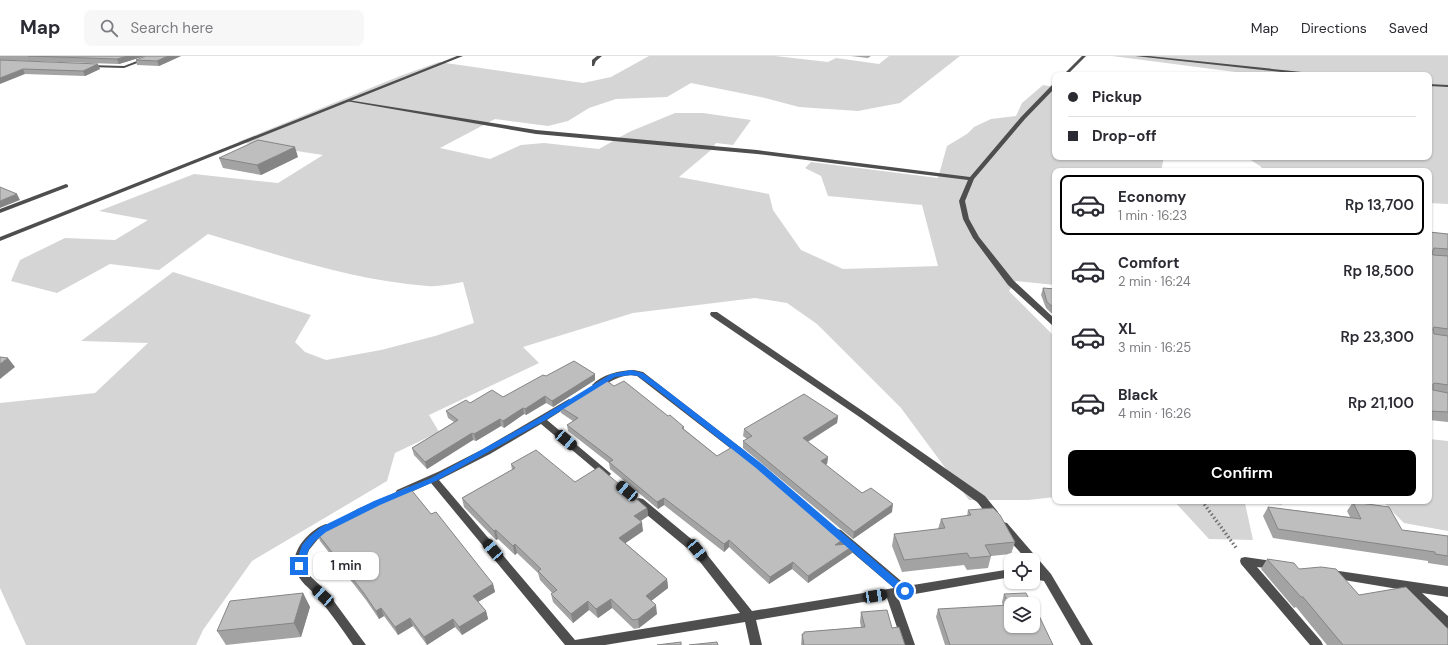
<!DOCTYPE html>
<meta charset="utf-8">
<style>
body{margin:0;font-family:"DM Sans",sans-serif;background:#f7f7f7;color:#2b2b33;height:100vh;display:flex;flex-direction:column;font-size:15px;white-space:nowrap}
*{box-sizing:border-box;margin:0}
p{font-size:13px;color:#7c7c81}
.icon{flex:none;width:22px;height:22px;fill:none;stroke:currentColor;stroke-width:2;stroke-linecap:round;stroke-linejoin:round}
.map{position:relative;flex:1;overflow:hidden}
.sheet{position:absolute;left:1052px;top:112px;width:380px;height:336px;display:flex;flex-direction:column;background:#fff;border-radius:8px;box-shadow:0 1px 3px #0004}
.sheet>*{flex:none}
.top-card{position:absolute;left:1052px;top:16px;width:380px;height:88px;border-radius:8px;box-shadow:0 1px 3px #0004;display:grid;align-content:center;height:88px;padding:0 16px;background:#fff}
.tools{position:absolute;left:1004px;top:497px;display:grid;gap:8px}
.tools a{display:grid;place-items:center;width:36px;height:36px;border-radius:8px;background:#fff;box-shadow:0 1px 3px #0004;font-size:20px}
.end{position:absolute;width:18px;height:18px;margin:-9px;border:5px solid #1a73e8;background:#fff;box-shadow:0 0 0 2px #fff}
.from{border-radius:50%}
.bubble{position:absolute;height:28px;border-radius:8px;background:#fff;box-shadow:0 1px 3px #0004;font-size:13px;font-weight:600;line-height:28px;text-align:center}
.car{position:absolute;width:12px;height:24px;margin:-12px -6px;border-radius:5px;box-shadow:0 0 3px 1px #0007;background:linear-gradient(#222 24%,#8ab4d8 0 40%,#222 0 76%,#8ab4d8 0 86%,#222 0)}
.top-card b{display:flex;align-items:center;gap:14px;height:38px;font-size:15px}
.top-card b+b{border-top:1px solid #e1e1e2}
.top-card i{width:10px;height:10px;background:#2b2b33}
ul{padding:7px 0 0;list-style:none}
li{display:flex;align-items:center;gap:12px;height:60px;margin:0 8px 6px;padding:0 8px;border:2px solid transparent;border-radius:8px}
li div{flex:1}
li b{display:block;font-size:15px}
li em{font-style:normal;font-weight:600}
li.active{border-color:#000}
li>.icon{width:36px;height:36px;stroke-width:1.5}
.primary-button{display:flex;gap:8px;margin-top:auto;padding:8px 16px}
.primary-button a{flex:1;height:46px;border-radius:8px;background:#000;color:#fff;font-size:16px;font-weight:600;line-height:46px;text-align:center}
header{display:flex;align-items:center;gap:24px;box-sizing:border-box;height:56px;padding:0 20px;background:#fff;border-bottom:1px solid #e1e1e2}
header strong{font-size:19px}
nav{display:flex;gap:22px;margin-inline-start:auto;font-size:14px}
.search{width:280px;height:36px;background:#f7f7f7;display:flex;align-items:center;gap:10px;box-sizing:border-box;padding:0 14px;border-radius:8px;color:#7c7c81;font-size:15px}
.map>svg:first-child{display:block}
.green{fill:#d5d5d5}
.lines{fill:none;stroke-linecap:round;stroke-linejoin:round}
.path{stroke:#707070;stroke-width:3.5;stroke-dasharray:1.5 2.5;stroke-linecap:butt}
.minor{fill:#4e4e4e;fill-rule:evenodd}
.tertiary{fill:#4e4e4e;fill-rule:evenodd}
.wall{fill:#a3a3a3}
.shaded-wall{fill:#858585}
.building{fill:#bebebe;stroke:#858585;fill-rule:evenodd}
.route{fill:#1a73e8}
</style>
<header>
<strong>Map</strong>
<div class="search"><svg class="icon" aria-label="search" viewBox="0 0 24 24"><circle cx="10" cy="10" r="6"/><path d="M15 15l6 6"/></svg>Search here</div>
<nav><a>Map</a><a>Directions</a><a>Saved</a></nav>
</header>
<div class="map">
<svg width="1448" height="589" viewBox="0 0 1448 589">
<rect width="100%" height="100%" fill="#fff"/>
<path class="green" d="M649 0H775L828 6 836 2 879 8 889 0H960L900 47 858 55 799 51 765 42 691 27 667 41 616 43 589 52 568 65 548 70 495 63 440 92 490 103 521 89 544 87 599 93 629 76 675 57H703L751 64 733 89 716 87 710 95 679 121 769 138 773 154 801 194 843 213 938 210 922 149 828 140 821 120 805 112 811 106 938 122 947 90 967 78 974 71 991 63 1016 60 1022 47 1043 29 1055 31V101H1164L1161 115H1055V229L1016 225 1009 235 1055 281V441L1028 444H969L901 352 817 268 787 247 755 242 633 257 523 291 539 307 429 359 439 376 395 397 387 425 252 505 203 574 196 589H26L0 532V347L95 337 148 287 81 285 173 216 311 259 295 286 305 296 326 304 381 294 435 280 474 267 463 226C451 228 438 231 427 230 351 224 279 199 208 178L159 214 110 208 57 237 11 225 20 204 65 182 115 184 148 164 99 155 194 118 278 127 323 99 238 86 400 20 439 6 583 27 611 21Z
M1112 0H1448V148L1429 147V115H1265L1260 110 1246 101H1429V19H1251V18Z
M1429 383 1448 385V475L1404 467 1383 446 1371 445H1429Z
M1174 445H1280L1282 449 1245 447 1253 484 1209 483Z"/>
<g class="lines">
<path class="path" d="M1202 445 1237 493"/>
<path class="minor" d="M150 0H156L124 12 89 11 87 10 89 9 124 10Z
M597 0H602L596 5 594 10H592V4Z
M1082 0H1086L1067 19H1063Z
M1135 0H1149L1321 18 1323 19H1308Z
M1053 28H1055V32L1025 63 974 123 965 145 969 163 979 181 1014 225 1055 263V269H1052L1008 229 973 182 963 163 959 145 968 124 757 98 536 78 346 45 348 44 536 74 757 94 970 121 1021 61Z
M1429 28 1448 29V31L1429 30Z
M66 128 68 129V131L0 157V153Z
M711 256H717L867 358 985 440 998 456 999 459 998 462C988 465 983 452 977 446L861 362 711 260 710 258Z
M634 314 643 316 745 395 747 397 745 399H739L637 320C621 316 611 327 596 332L592 329C601 319 620 314 634 314Z
M569 343 573 346 572 348 547 364 609 416 611 418 609 420H603L541 368 490 398 439 424 575 584 740 557 693 497 635 449 634 446 635 443 639 442 643 443 701 491 752 555 894 532 833 480 832 477 833 474 837 473 841 474 907 530 1011 513V521L898 541 915 589H903L887 542 756 564 762 589H750L745 566 605 589H565L431 427 400 441 397 440 395 437 397 434 440 415 483 393Z
M1003 466 1007 467 1051 518 1093 589H1081L1044 525 1033 523V515H1035L1033 512V504H1027L999 473 998 470 999 467Z
M326 468 330 469 331 472 330 475 318 483 309 494 305 505 306 512 309 519 324 533 333 544 366 589H353C342 573 331 557 318 542 310 532 299 526 295 513 290 495 310 473 326 468Z
M1245 501 1279 506 1280 509 1279 512 1275 513 1257 511 1321 585 1323 589H1310L1241 508 1240 505 1241 502Z
M1332 514 1448 531V541L1422 537 1448 560V572L1444 571 1404 534 1332 522 1328 521 1327 518 1328 515Z"/>
<path class="tertiary" d="M457 0H463L0 185V181Z"/>
</g>
<path class="wall" d="M0 0H145L119 8 0 4Z
M181 0 159 10 137 9 136 4Z
M851 0H871L868 2Z
M0 4 100 13 85 20 25 18Z
M298 101 261 119 223 112 219 102Z
M1429 176 1448 178V366L1429 364Z
M1043 232 1055 233V257H1051L1046 252 1041 239Z
M546 320 595 324 553 351 546 347 526 359 524 358 504 372 501 370 476 385 473 384 427 413 414 399 412 392 454 366 448 362 446 355 470 347 503 341Z
M614 330 668 360 684 371V373L717 400 844 483 843 488 852 497 808 527 792 513 769 528 729 491 724 496 664 449 658 453 610 413 609 407 568 375 567 369 573 365 561 357 560 351Z
M838 360 837 367 808 386 828 401 827 408 825 409 862 437 892 456 853 483 743 392V385L747 383 743 380 744 373Z
M511 408 575 426 647 452 648 460 640 465 643 475 625 487 667 523 668 532 651 545 657 558 639 572 634 573 612 552 598 562 589 554 573 567 553 546 551 538 552 537 540 524 538 517 517 497 515 499 498 483 496 484 464 451 462 442 512 414Z
M1353 446 1402 474 1448 480V510L1428 507V505L1273 482 1263 460 1268 451 1350 461 1347 455Z
M968 454 1015 486 1011 498 991 500 988 512 967 514 964 509 902 516 892 490 894 478 938 473 941 463 967 460Z
M431 458 493 528 495 536 478 546 486 555 488 563 462 579 455 571 427 589 413 570 398 579 384 560 379 563 366 544 320 485 317 477Z
M1267 503 1299 513 1359 539 1448 589H1327L1296 551 1294 552 1261 513Z
M303 537 310 551 301 581 226 589 217 575Z
M1004 538 1031 547 1053 589H945L936 561 938 553 1003 550 1002 546Z
M861 556 892 572 905 589H801L802 578H804V576L861 571 860 566Z"/>
<path class="shaded-wall" d="M128 0H145L119 8 117 3Z
M168 0H181L159 10 157 5Z
M98 8 100 13 85 20 83 15Z
M23 13 25 18 0 28V22Z
M295 91 298 101 261 119 257 109Z
M17 138 20 144 0 152V145Z
M8 302 15 311 0 323V308Z
M595 318V324L553 351 552 345Z
M545 340 546 347 526 359 525 353Z
M523 352 524 358 504 372 503 365Z
M838 360 837 367 802 389 803 382Z
M500 363 501 370 476 385 474 378Z
M472 377 473 384 427 413 425 406Z
M828 401 827 408 820 412 821 405Z
M664 442V449L658 453 657 446Z
M893 448 892 456 853 483 854 476Z
M647 452 648 460 635 469 634 460Z
M642 466 643 475 620 491 619 482Z
M496 474 498 483 496 484 494 475Z
M844 483 843 490 835 489Z
M729 484V491L724 496V488Z
M515 488 517 497 515 499 513 490Z
M853 490 852 497 808 527V520Z
M793 506 792 513 769 528 770 521Z
M667 523 668 532 646 549V540Z
M493 528 495 536 476 547 473 540Z
M303 537 310 551 301 581 294 567Z
M611 543 612 552 598 562 596 553Z
M588 545 589 554 573 567 571 558Z
M656 549 657 558 639 572 638 563Z
M381 552 384 560 379 563 376 555Z
M486 555 488 563 462 579 459 571Z
M410 562 413 570 398 579 395 571Z
M453 563 455 571 427 589 424 581Z"/>
<path class="building" d="M28 0H128L117 3Z
M146 0H168L157 5 136 4Z
M0 4 98 8 83 15 23 13 0 22Z
M258 84 295 91 257 109 219 102Z
M0 131 17 138 0 145Z
M1429 176 1448 178V193L1434 192 1432 197 1433 199 1448 200V273L1434 271 1433 273 1434 278 1448 280V329L1435 327 1433 328V334L1448 337V356L1429 355Z
M1043 232 1055 233V251H1053L1047 246Z
M0 301 8 302 0 308Z
M574 305 595 318 552 345 545 340 525 353 523 352 503 365 500 363 474 378 472 377 425 406 412 392 458 364 446 355 466 344 470 347 492 334 503 341 543 319 546 320Z
M604 323 614 330 624 325 668 360 670 359 684 371 682 372 717 400 734 390 755 406 844 483 835 489 850 488 853 490 808 520 793 506 770 521 729 484 724 488 664 442 657 446 609 406 613 404 567 369 578 362 560 351Z
M804 338 838 360 803 382 828 401 821 405 862 437 871 432 893 448 854 476 743 385 752 380 744 373Z
M536 394 575 426 599 411 647 452 634 460 642 466 619 482 667 523 646 540 656 549 638 563 633 564 611 543 596 553 588 545 571 558 551 538 557 534 538 515 541 513 515 488 513 490 496 474 494 475 462 442 515 412 511 408Z
M409 431 431 458 436 456 493 528 473 540 486 555 459 571 453 563 424 581 410 562 395 571 381 552 376 555 363 536 317 477 358 453Z
M1353 446 1389 451 1402 474 1448 480V500L1435 498V496L1278 473 1268 451 1361 463Z
M993 452 1000 459 1015 486 985 489 991 500 970 502 967 497 904 504 894 478 945 472 941 463 971 459 968 454Z
M1267 503 1294 507 1299 513 1321 511 1336 513 1359 539 1406 531 1448 573V589H1343L1303 541H1301Z
M303 537 294 567 217 575 230 545Z
M1026 537 1031 547H1033L1053 589H950L938 553 1009 549 1004 538ZM1011 548H1033V570H1011Z
M887 554 892 572 899 571 905 589H804L802 578H804V576L865 571 861 556Z
M681 586V589H657Z
M717 586 718 589H689Z"/>
<path class="route" d="M631 314 643 317 661 330 762 408 908 533 909 535 908 538H901L756 412 656 333 638 320 631 319 615 321 544 365 436 425 380 449 326 476 315 485 309 493 302 513H296L295 510 302 489 309 481 321 471 374 445 431 422 539 362 611 318Z"/>
</svg>
<div class="tools">
<a><svg class="icon" aria-label="locate" viewBox="0 0 24 24"><circle cx="12" cy="12" r="6"/><path d="M12 2v4M12 18v4M2 12h4M18 12h4"/></svg></a>
<a><svg class="icon" aria-label="layers" viewBox="0 0 24 24"><path d="M12 4l9 5-9 5-9-5zM3 14l9 5 9-5"/></svg></a>
</div>
<i class="end from" style="left:905px;top:535px"></i>
<i class="end" style="left:299px;top:510px"></i>
<div class="bubble" style="left:313px;top:496px;width:66px">1 min</div>
<i class="car" style="left:566px;top:384px;rotate:130deg"></i>
<i class="car" style="left:627px;top:435px;rotate:310deg"></i>
<i class="car" style="left:493px;top:494px;rotate:320deg"></i>
<i class="car" style="left:697px;top:494px;rotate:141deg"></i>
<i class="car" style="left:323px;top:540px;rotate:312deg"></i>
<i class="car" style="left:875px;top:540px;rotate:81deg"></i>
<div class="top-card">
<b><i class="from"></i>Pickup</b>
<b><i></i>Drop-off</b>
</div>
<section class="sheet">
<ul>
<li class="active"><svg class="icon" aria-label="car" viewBox="0 0 24 24"><path d="M5 17H2v-5l4-1 3-4h7l3 4 3 1v5h-3M9 17h6M6 11h13"/><circle cx="7" cy="17" r="2"/><circle cx="17" cy="17" r="2"/></svg><div><b>Economy</b><p>1 min · 16:23</p></div><em>Rp 13,700</em></li>
<li><svg class="icon" aria-label="car" viewBox="0 0 24 24"><path d="M5 17H2v-5l4-1 3-4h7l3 4 3 1v5h-3M9 17h6M6 11h13"/><circle cx="7" cy="17" r="2"/><circle cx="17" cy="17" r="2"/></svg><div><b>Comfort</b><p>2 min · 16:24</p></div><em>Rp 18,500</em></li>
<li><svg class="icon" aria-label="car" viewBox="0 0 24 24"><path d="M5 17H2v-5l4-1 3-4h7l3 4 3 1v5h-3M9 17h6M6 11h13"/><circle cx="7" cy="17" r="2"/><circle cx="17" cy="17" r="2"/></svg><div><b>XL</b><p>3 min · 16:25</p></div><em>Rp 23,300</em></li>
<li><svg class="icon" aria-label="car" viewBox="0 0 24 24"><path d="M5 17H2v-5l4-1 3-4h7l3 4 3 1v5h-3M9 17h6M6 11h13"/><circle cx="7" cy="17" r="2"/><circle cx="17" cy="17" r="2"/></svg><div><b>Black</b><p>4 min · 16:26</p></div><em>Rp 21,100</em></li>
</ul>
<div class="primary-button"><a>Confirm</a></div>
</section>
</div>
